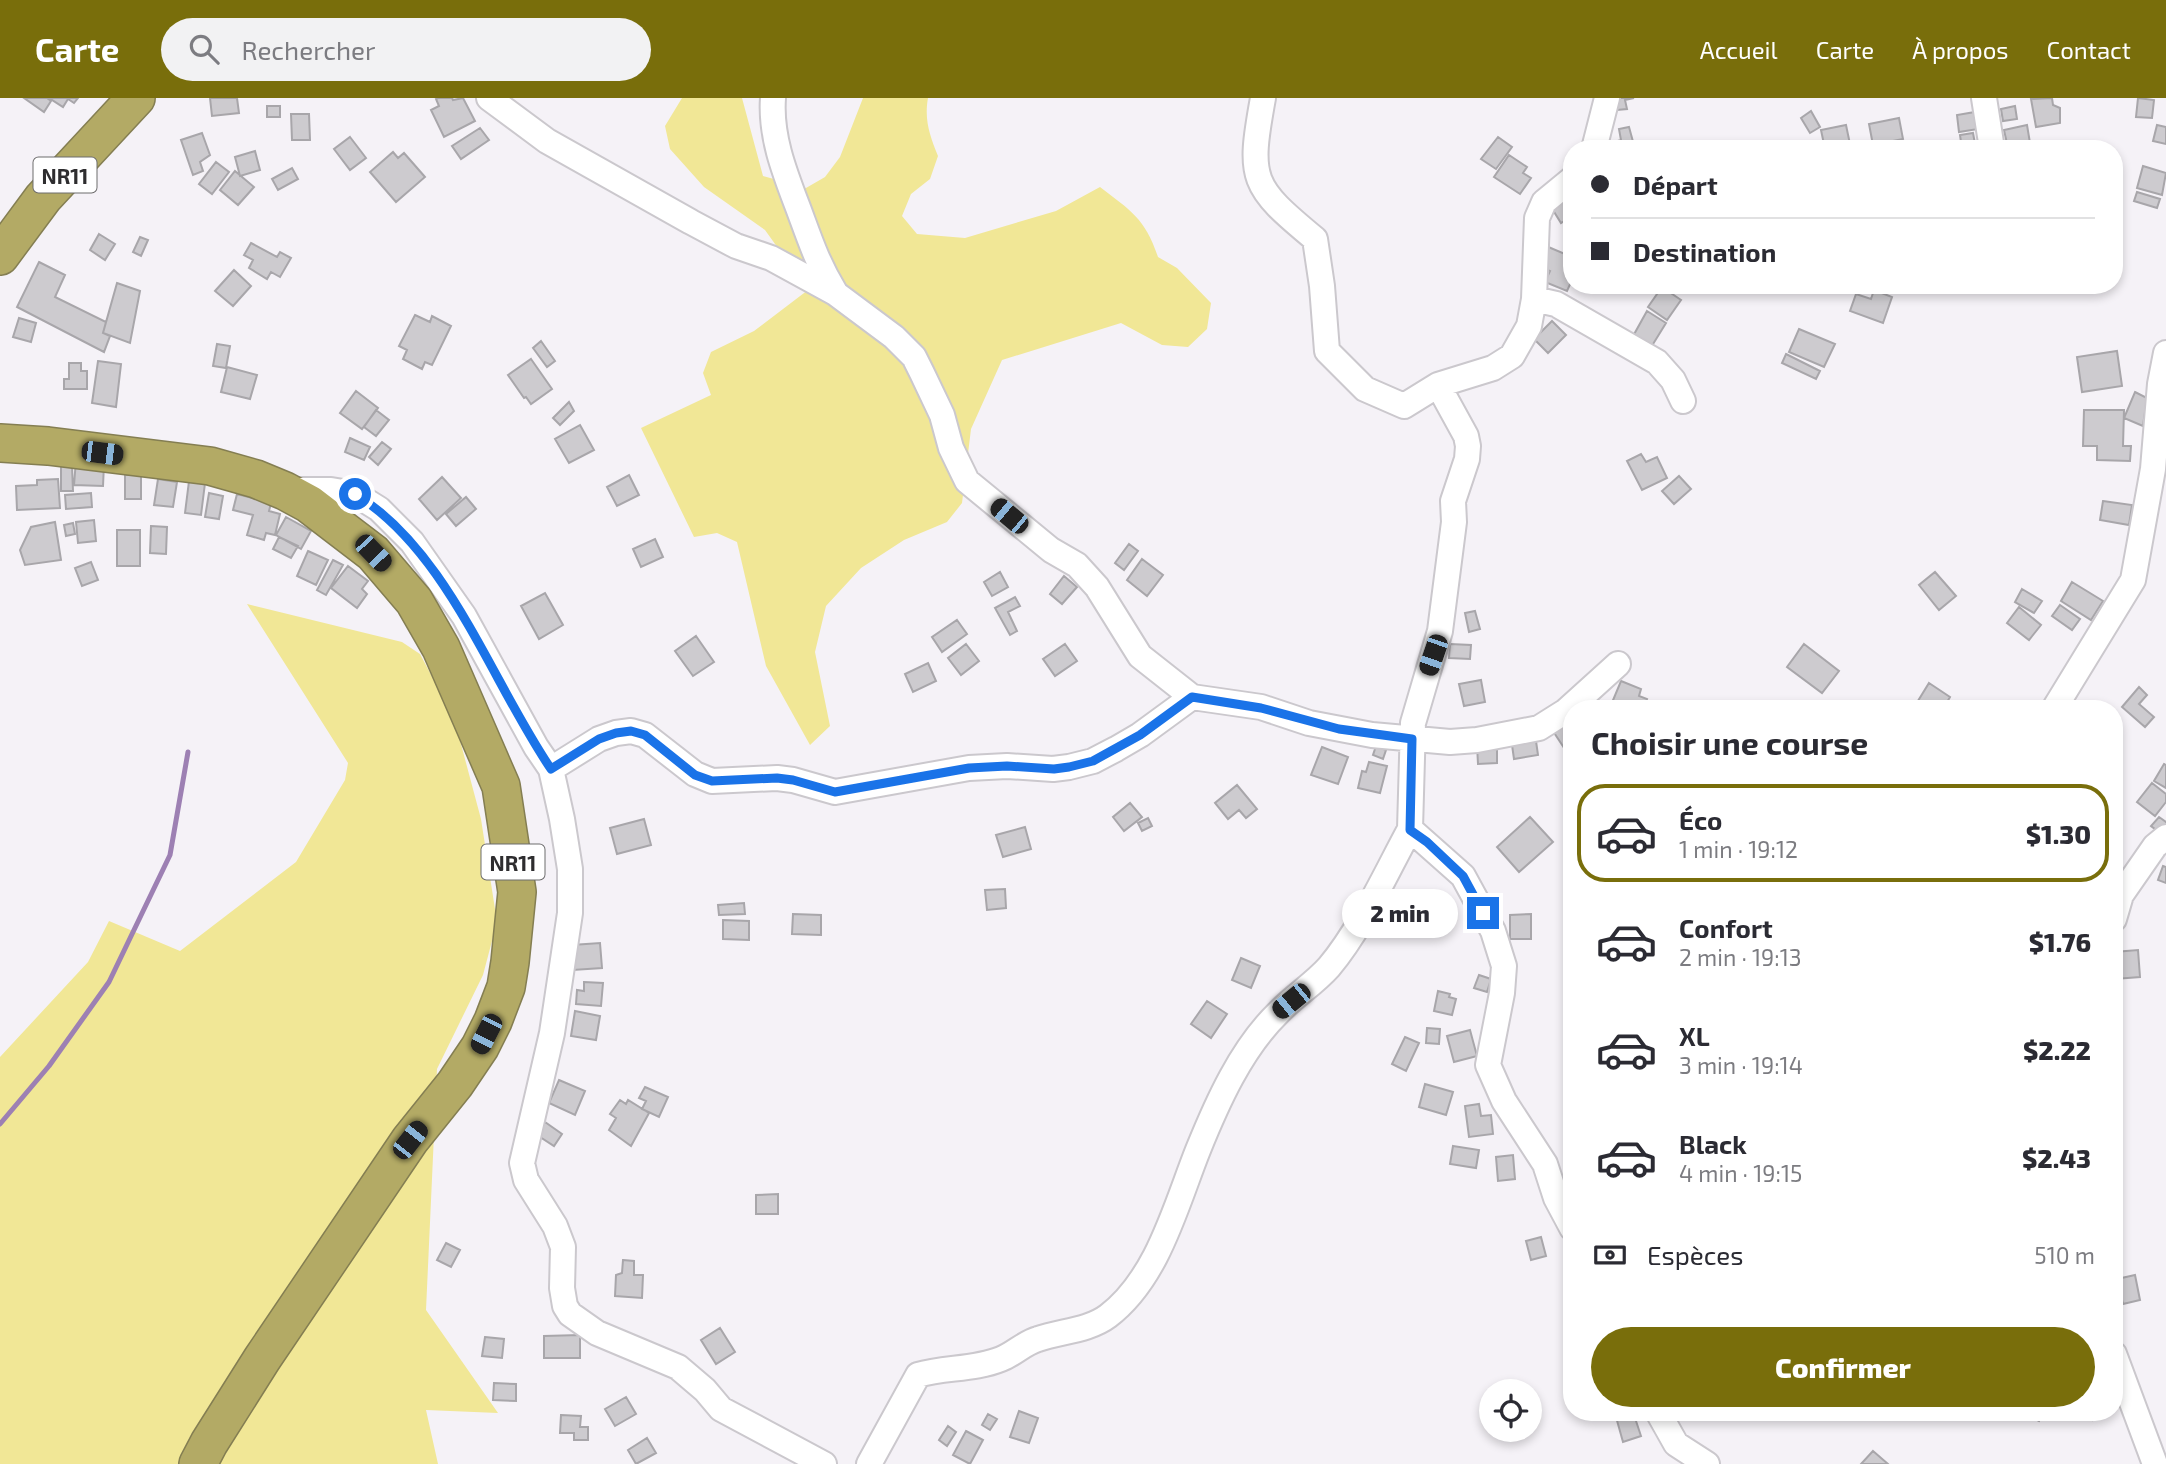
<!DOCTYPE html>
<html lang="fr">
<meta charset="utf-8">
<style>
body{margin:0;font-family:"Exo 2",sans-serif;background:#f2f2f3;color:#2b2b33;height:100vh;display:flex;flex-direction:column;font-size:26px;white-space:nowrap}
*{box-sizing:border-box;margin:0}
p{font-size:23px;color:#7c7c81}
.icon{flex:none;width:38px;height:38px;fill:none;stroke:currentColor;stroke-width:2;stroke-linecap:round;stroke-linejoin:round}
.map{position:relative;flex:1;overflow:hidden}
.panel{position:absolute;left:1563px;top:602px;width:560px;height:721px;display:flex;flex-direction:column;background:#fff;border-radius:28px;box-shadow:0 4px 10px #0003}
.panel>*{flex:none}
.guide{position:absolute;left:1563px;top:42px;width:560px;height:154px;border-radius:28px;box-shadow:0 4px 10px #0003;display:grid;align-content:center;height:154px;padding:0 28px;background:#fff}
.fabs{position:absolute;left:1479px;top:1281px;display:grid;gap:14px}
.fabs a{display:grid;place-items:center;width:63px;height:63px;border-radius:50%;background:#fff;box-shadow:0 4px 10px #0003;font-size:35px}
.end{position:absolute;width:32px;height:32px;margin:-16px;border:9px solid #1a73e8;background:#fff;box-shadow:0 0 0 4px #fff}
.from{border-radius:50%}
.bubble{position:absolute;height:49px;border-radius:24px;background:#fff;box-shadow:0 4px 10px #0003;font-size:23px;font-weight:800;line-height:49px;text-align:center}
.car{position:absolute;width:21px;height:42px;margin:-21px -10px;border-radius:9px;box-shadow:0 0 5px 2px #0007;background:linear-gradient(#222 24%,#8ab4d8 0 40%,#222 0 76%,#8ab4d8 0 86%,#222 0)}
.guide b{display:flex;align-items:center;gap:24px;height:66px;font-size:26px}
.guide b+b{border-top:2px solid #e1e1e2}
.guide i{width:18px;height:18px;background:#2b2b33}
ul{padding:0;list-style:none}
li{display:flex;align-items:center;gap:21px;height:98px;margin:0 14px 10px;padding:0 14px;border:4px solid transparent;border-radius:28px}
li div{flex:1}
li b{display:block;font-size:26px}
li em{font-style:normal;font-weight:800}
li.active{border-color:#796e0b}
li>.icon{width:63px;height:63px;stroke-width:1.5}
h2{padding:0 28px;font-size:32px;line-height:84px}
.pay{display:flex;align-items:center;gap:18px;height:77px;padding:0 28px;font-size:26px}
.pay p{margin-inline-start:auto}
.cta{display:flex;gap:14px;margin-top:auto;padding:14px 28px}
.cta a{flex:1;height:80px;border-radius:42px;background:#796e0b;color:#fff;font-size:28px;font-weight:800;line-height:80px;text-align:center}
header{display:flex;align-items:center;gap:42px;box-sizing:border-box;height:98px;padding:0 35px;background:#796e0b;color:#fff}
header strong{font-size:33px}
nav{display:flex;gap:38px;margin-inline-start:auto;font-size:24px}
.search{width:490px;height:63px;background:#f2f2f3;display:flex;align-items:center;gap:18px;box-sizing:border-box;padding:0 24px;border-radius:38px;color:#7c7c81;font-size:26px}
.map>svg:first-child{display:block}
.green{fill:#f1e796}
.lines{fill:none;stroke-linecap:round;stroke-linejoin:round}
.stream{stroke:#9d80b3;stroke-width:5}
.building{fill:#cdcbcf;stroke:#a8a6aa;stroke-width:2}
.minor-casing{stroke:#cbc8cd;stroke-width:28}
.highway-casing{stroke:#847e52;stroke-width:40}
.minor{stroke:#fff;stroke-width:24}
.highway{stroke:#b3aa65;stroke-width:37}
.route{stroke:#1a73e8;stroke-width:9}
.labels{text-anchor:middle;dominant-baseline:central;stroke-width:6;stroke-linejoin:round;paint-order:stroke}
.shield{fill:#fff;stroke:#6d6c6d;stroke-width:2}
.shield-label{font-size:21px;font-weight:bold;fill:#2e2d2f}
</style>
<header>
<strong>Carte</strong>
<div class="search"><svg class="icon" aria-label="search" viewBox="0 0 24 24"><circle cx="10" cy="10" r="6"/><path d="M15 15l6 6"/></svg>Rechercher</div>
<nav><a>Accueil</a><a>Carte</a><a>À propos</a><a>Contact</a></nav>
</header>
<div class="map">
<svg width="2166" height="1366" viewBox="0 0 2166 1366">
<rect width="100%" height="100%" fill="#f5f2f7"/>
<path class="green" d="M682 0H742L763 78 806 90 825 79 840 59 863 0H928C924 22 930 38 938 58L930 81 911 96 902 118 917 136 965 140 1056 113 1100 89C1131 113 1145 120 1158 159L1177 170 1211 205 1207 231 1188 249 1162 247 1121 225 1002 262 971 331 962 405 947 424 904 442 861 470 826 508 815 554 830 628 810 647 766 568 737 444 717 435 694 439 641 330 711 297 703 275 711 254 754 233 808 192 765 132 704 89 670 51 665 28Z
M247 506 402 544 420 556 454 620 481 721 497 824 483 877 437 971 426 1212 498 1315 426 1312 438 1366H0V959L88 864 109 823 180 853 296 764 345 682 348 665Z"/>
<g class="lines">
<path class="stream" d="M0 1026 49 968 109 884 170 757 188 654"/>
</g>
<path class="building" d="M24 0H47L51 3 44 14Z
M49 0H78L74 5 68 1 63 9Z
M210 0H237L239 15 212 18Z
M438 0H452L453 2 463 0 475 23 444 39 431 12 439 8 436 1Z
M1614 0H1634L1625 2 1627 11 1617 12Z
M2052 0 2053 7 2060 10V25L2036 29 2031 1Z
M2138 0 2154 2 2152 20 2136 19Z
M267 8H280V19H267Z
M2015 8 2017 21 2003 23 2001 11Z
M1811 13 1820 29 1810 35 1801 20Z
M1975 14 1978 31 1959 34 1957 17Z
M291 16H309L310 42H292Z
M1899 20 1903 41 1873 47 1869 26Z
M1846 27 1851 51H1825L1821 32Z
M2027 27 2030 45 2008 50 2004 32Z
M2157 27 2166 29V46L2153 43Z
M1629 29 1635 51H1609L1608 46 1621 42 1619 31Z
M480 30 489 42 461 61 452 48Z
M202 35 210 57 200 64 203 73 193 77 181 42Z
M1973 35 1976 51H1962L1960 37Z
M350 39 366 60 350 72 334 51Z
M1498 39 1512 49 1496 71 1481 61Z
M2042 43 2061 45 2060 51H2041Z
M255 53 260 72 240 78 235 59Z
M393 54 398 60 404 55 425 79 396 104 370 74Z
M1509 57 1527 69 1523 75 1531 80 1520 96 1494 79Z
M216 64 229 74 212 96 199 86Z
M2143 68 2166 75 2162 97 2137 90Z
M292 70 298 81 278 92 272 81Z
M235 73 254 89 238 107 220 92Z
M1572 89V118L1561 125 1548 104Z
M2137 94 2160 101 2157 110 2134 103Z
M99 136 115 146 105 162 90 152Z
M140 139 148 142 141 158 133 154Z
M251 145 277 159 280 154 291 160 280 179 271 174 267 181 249 170 253 162 244 157Z
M1546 148 1572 159V182L1567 193 1545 184 1550 173 1538 168Z
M39 164 65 177 55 199 106 224 103 235 110 238 104 254 17 209Z
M234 172 251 188 233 208 215 193Z
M117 185 140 193 130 245 103 235Z
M1662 189 1681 202 1667 222 1648 209Z
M1874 192 1892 199 1883 225 1850 213 1856 196 1871 201Z
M1647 213 1666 225 1650 251 1632 240Z
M415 217 430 224 432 218 451 228 432 267 425 264 422 271 403 261 407 252 399 248Z
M19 220 36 225 31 244 13 239Z
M1552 223 1566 237 1548 255 1534 241Z
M1799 231 1835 246 1824 269 1789 254Z
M541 243 555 263 547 269 533 250Z
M217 246 230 248 226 270 213 268Z
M2117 253 2122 288 2082 294 2077 259Z
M1786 256 1820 273 1816 281 1782 265Z
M531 261 552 291 531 306 526 299 524 300 508 277Z
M98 263 121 266 116 309 92 305Z
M69 265H81V273H87V291H64V281H69Z
M227 269 257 277 250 301 221 294Z
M356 293 378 310 362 331 340 315Z
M2135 294 2147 300 2143 328 2124 320Z
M569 304 574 313 560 327 553 320Z
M376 312 389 322 376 338 364 329Z
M2084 312H2124L2123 348H2131L2130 363 2097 362V348H2083Z
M580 327 594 352 569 365 555 341Z
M350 340 370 349 364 362 345 354Z
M382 344 391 351 378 367 369 359Z
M1641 356 1646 364 1657 359 1667 380 1642 392 1627 363Z
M76 362 104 366 103 388 74 387Z
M61 368H72L73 393H61Z
M125 377H141V401H125Z
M629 377 639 397 617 408 607 389Z
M1679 378 1691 391 1674 406 1662 393Z
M442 379 461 400 437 422 419 401Z
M58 381 60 410 17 412 16 388 37 387V382Z
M158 381 177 384 173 409 154 407Z
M189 383 205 385 201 417 185 415Z
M91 395 92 409 66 411 65 397Z
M209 395 223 398 219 421 205 419Z
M237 396 271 405 269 413 280 416 275 437 266 435 264 442 247 437 253 417 233 412Z
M466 399 476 411 456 428 446 416Z
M2103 403 2132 407 2129 427 2100 422Z
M286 419 311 433 301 451 276 437Z
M94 422 96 443 78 445 76 424Z
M55 424 61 462 25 467 20 452 31 429Z
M73 425 75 436 66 438 64 427Z
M151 428 167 429 166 456 150 455Z
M117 432H140V468H117Z
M279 439 298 448 291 460 273 451Z
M655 441 663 459 641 469 633 451Z
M1129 446 1138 453 1124 472 1115 465Z
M308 453 328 462 316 487 297 478Z
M1142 461 1163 477 1147 498 1127 482Z
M333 462 343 467 326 497 317 492Z
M91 464 98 482 82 488 75 470Z
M348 468 368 483 362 491 367 496 357 510 331 490Z
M1000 474 1008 489 992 498 984 484Z
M1935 474 1956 498 1939 512 1919 487Z
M1064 478 1077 489 1062 506 1050 496Z
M2072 484 2103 503 2091 522 2061 503Z
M2022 491 2042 503 2034 515 2015 504Z
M545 495 563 527 539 541 521 508Z
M1015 499 1020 508 1008 514 1017 533 1010 537 995 510Z
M2060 507 2080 521 2072 532 2052 518Z
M2019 509 2041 527 2029 542 2007 525Z
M1475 513 1480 531 1469 534 1465 515Z
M957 522 967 536 942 554 932 539Z
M696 538 714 564 693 578 675 553Z
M966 546 979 563 961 577 948 560Z
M1065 546 1077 563 1055 578 1043 561Z
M1450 546 1471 547 1470 561 1449 560Z
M1804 546 1839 573 1822 595 1787 569Z
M928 565 936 583 913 594 905 576Z
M1481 582 1485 604 1464 608 1459 586Z
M1621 583 1641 591 1639 598 1647 601 1643 611 1634 608 1633 611H1620L1611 607Z
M1929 585 1950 599 1943 611H1913Z
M2139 589 2147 597 2139 606 2154 619 2145 629 2122 609Z
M1567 620 1572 626 1570 659 1551 630Z
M1536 643 1538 657 1514 661 1512 647Z
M1477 647 1489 652 1497 651V665L1478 666Z
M1376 648 1386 652 1383 661 1373 657Z
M1322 649 1348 659 1338 686 1311 677Z
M1369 664 1387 668 1380 695 1358 690 1362 673 1366 674Z
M2164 666 2166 667V690L2154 683Z
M2152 685 2166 696V704L2155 718 2137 704Z
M1237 687 1257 711 1246 720 1239 712 1228 721 1215 705Z
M1130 705 1142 719 1124 733 1113 719Z
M1530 719 1553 744 1519 774 1497 749Z
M2159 719 2166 724V733L2163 737 2151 728Z
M1148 720 1152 728 1142 733 1138 725Z
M644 721 651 747 617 756 610 730Z
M1025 729 1031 751 1003 759 996 737Z
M2163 768 2166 769V785L2158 782Z
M1005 791 1006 810 987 812 985 792Z
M744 805 745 816 719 817 718 807Z
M793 816 821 817V837L792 836Z
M1531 816V841H1510V817Z
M723 822 749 823V842L723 841Z
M600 845 602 870 573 872 572 847Z
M2138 852 2140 879 2115 881 2114 854Z
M1241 860 1260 868 1251 890 1232 882Z
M1479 877 1491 881 1487 894 1474 890Z
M584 884 603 885 601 908 576 906 577 892 584 893Z
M1438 893 1450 896 1449 899 1456 901 1452 917 1434 913Z
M1207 903 1227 916 1211 940 1191 926Z
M575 913 600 918 596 942 571 938Z
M1427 930 1440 931 1439 946 1426 945Z
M1470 932 1477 958 1454 964 1447 938Z
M1405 939 1419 945 1406 973 1392 966Z
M559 982 585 993 575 1017 549 1005Z
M1425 986 1453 994 1446 1017 1419 1009Z
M645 989 668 999 659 1019 642 1011 646 1003 639 1000Z
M620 1002 626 1006 628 1002 649 1015 631 1048 609 1032 616 1020 610 1016Z
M1479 1006 1481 1018 1491 1017 1493 1036 1469 1039 1465 1008Z
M545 1024 562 1036 554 1048 537 1037Z
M1453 1048 1479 1052 1476 1070 1450 1066Z
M1513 1057 1515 1081 1498 1083 1496 1059Z
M778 1096V1116H756V1097Z
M1541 1139 1546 1158 1531 1162 1526 1143Z
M446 1145 460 1152 451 1169 437 1162Z
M623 1162 634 1163V1177H643L642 1200 615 1198 616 1177 622 1175Z
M2135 1177 2140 1202 2123 1206 2117 1181Z
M720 1230 735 1254 716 1266 701 1242Z
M580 1237V1260H544V1238Z
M485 1239 504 1241 502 1260 482 1258Z
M494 1285 516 1286V1303L493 1302Z
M626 1299 636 1316 615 1328 605 1311Z
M1019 1313 1038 1320 1029 1345 1010 1339Z
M1630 1314H1633L1641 1338 1623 1344 1616 1319Z
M2020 1314H2043L2039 1323Z
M2069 1314H2094L2092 1322Z
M988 1316 997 1321 990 1332 982 1327Z
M561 1317 581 1318 580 1329H588V1342H574V1335H560Z
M948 1328 956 1334 947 1348 939 1342Z
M966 1333 983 1342 970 1366 953 1357Z
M647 1340 656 1355 636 1366 628 1352Z
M1873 1353 1888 1366H1861Z"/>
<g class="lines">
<g class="minor-casing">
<path id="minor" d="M489 0 547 43 691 124 736 148 771 160 835 195 894 239 914 259 922 275 942 317 951 350 967 383 1051 452 1077 467 1097 489 1140 558 1192 599 1261 609 1309 625 1372 637 1450 644 1477 642 1539 630 1566 613 1618 566
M773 0C770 40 786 78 800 115 811 145 818 166 835 194
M1263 0C1248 82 1251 88 1315 141L1322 188 1327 253 1365 291 1404 308 1438 287 1493 270 1512 258 1529 228 1534 201 1537 120 1544 104 1572 81
M1984 0 1992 51
M1594 51 1607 0
M1534 201 1556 206 1657 264 1673 282 1683 303
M1438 287 1466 338 1468 348 1467 361 1453 403 1454 424 1440 533 1413 625 1410 731 1463 778 1493 833 1504 868 1502 895 1488 967 1504 1003 1545 1066 1556 1100 1572 1130
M290 392H331L355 396 379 411 412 444 464 518 536 649 551 671 562 721 570 771V815L552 935 522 1065 526 1082 555 1128 563 1149 562 1190 565 1208 570 1216 597 1235 678 1269 705 1292 721 1311 824 1366
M2054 611 2133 482 2153 371 2160 286 2166 255
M551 671 599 641 616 635 631 633 645 637 695 676 712 683 777 680 793 682 835 694 969 670 1007 668 1053 671 1069 669 1093 663 1116 651 1140 637 1192 599
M2114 821 2121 797 2155 748 2166 739
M2114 1256 2155 1366
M1658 1314 1676 1346 1707 1366
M869 1366 918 1277C944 1269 974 1272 1001 1261 1014 1256 1024 1245 1038 1241 1060 1233 1088 1233 1108 1218 1158 1180 1176 1107 1198 1052 1217 1005 1241 951 1278 915 1294 898 1314 886 1329 869 1361 831 1386 775 1410 731"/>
</g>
<g class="highway-casing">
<path id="highway" d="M0 158 43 100 136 0
M0 345 48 348 210 368 256 381 285 393 309 406 373 455 414 503 441 550 501 688 517 794 510 864 506 889 493 923 480 949 455 986 410 1042 262 1261 209 1345 198 1366"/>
</g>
<use href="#minor" class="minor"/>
<use href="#highway" class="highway"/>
</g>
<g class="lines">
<path class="route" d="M355 396C448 453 491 583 551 671L599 641 616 635 631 633 645 637 695 677 712 683 777 680 793 682 835 694 969 670 1007 668 1054 671 1069 669 1093 663 1140 637 1192 599 1261 610 1339 631 1412 641 1410 732 1427 744 1463 778 1483 815"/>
</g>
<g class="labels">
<g class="shield">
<rect x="33.5" y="59.5" width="63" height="35" rx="5"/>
<rect x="481.5" y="746.5" width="63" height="35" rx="5"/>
</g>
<g class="shield-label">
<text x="65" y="77">NR11</text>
<text x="513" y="764">NR11</text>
</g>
</g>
</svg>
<div class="fabs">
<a><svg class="icon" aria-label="locate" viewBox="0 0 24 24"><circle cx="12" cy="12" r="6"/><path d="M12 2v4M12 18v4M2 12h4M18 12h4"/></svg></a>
</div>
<i class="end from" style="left:355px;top:396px"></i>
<i class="end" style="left:1483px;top:815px"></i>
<div class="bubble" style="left:1342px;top:791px;width:116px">2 min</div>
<i class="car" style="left:102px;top:355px;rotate:97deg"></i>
<i class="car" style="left:1009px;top:418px;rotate:310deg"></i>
<i class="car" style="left:373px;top:455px;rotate:136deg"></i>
<i class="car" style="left:1433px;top:557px;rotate:199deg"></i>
<i class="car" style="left:1291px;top:903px;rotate:231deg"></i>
<i class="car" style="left:486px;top:936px;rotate:207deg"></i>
<i class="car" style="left:410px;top:1042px;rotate:38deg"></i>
<div class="guide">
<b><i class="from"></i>Départ</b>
<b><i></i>Destination</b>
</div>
<section class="panel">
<h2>Choisir une course</h2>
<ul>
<li class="active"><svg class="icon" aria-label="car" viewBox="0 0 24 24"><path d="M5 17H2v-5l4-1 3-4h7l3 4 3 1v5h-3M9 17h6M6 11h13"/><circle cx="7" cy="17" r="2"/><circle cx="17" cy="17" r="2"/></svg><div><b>Éco</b><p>1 min · 19:12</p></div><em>$1.30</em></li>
<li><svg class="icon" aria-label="car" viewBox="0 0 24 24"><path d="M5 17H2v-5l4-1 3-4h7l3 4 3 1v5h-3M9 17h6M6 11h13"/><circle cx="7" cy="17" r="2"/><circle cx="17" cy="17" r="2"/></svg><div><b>Confort</b><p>2 min · 19:13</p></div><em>$1.76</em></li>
<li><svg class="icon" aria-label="car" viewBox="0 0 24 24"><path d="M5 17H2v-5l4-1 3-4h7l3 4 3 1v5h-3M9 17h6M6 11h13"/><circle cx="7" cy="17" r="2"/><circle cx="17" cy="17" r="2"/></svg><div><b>XL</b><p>3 min · 19:14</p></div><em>$2.22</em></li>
<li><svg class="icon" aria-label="car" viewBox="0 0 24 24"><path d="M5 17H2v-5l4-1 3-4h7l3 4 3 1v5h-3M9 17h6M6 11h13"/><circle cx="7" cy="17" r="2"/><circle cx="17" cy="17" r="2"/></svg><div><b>Black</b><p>4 min · 19:15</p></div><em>$2.43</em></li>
</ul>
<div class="pay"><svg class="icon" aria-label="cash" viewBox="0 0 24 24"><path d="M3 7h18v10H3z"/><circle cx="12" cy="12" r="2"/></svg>Espèces<p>510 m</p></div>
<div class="cta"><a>Confirmer</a></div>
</section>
</div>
